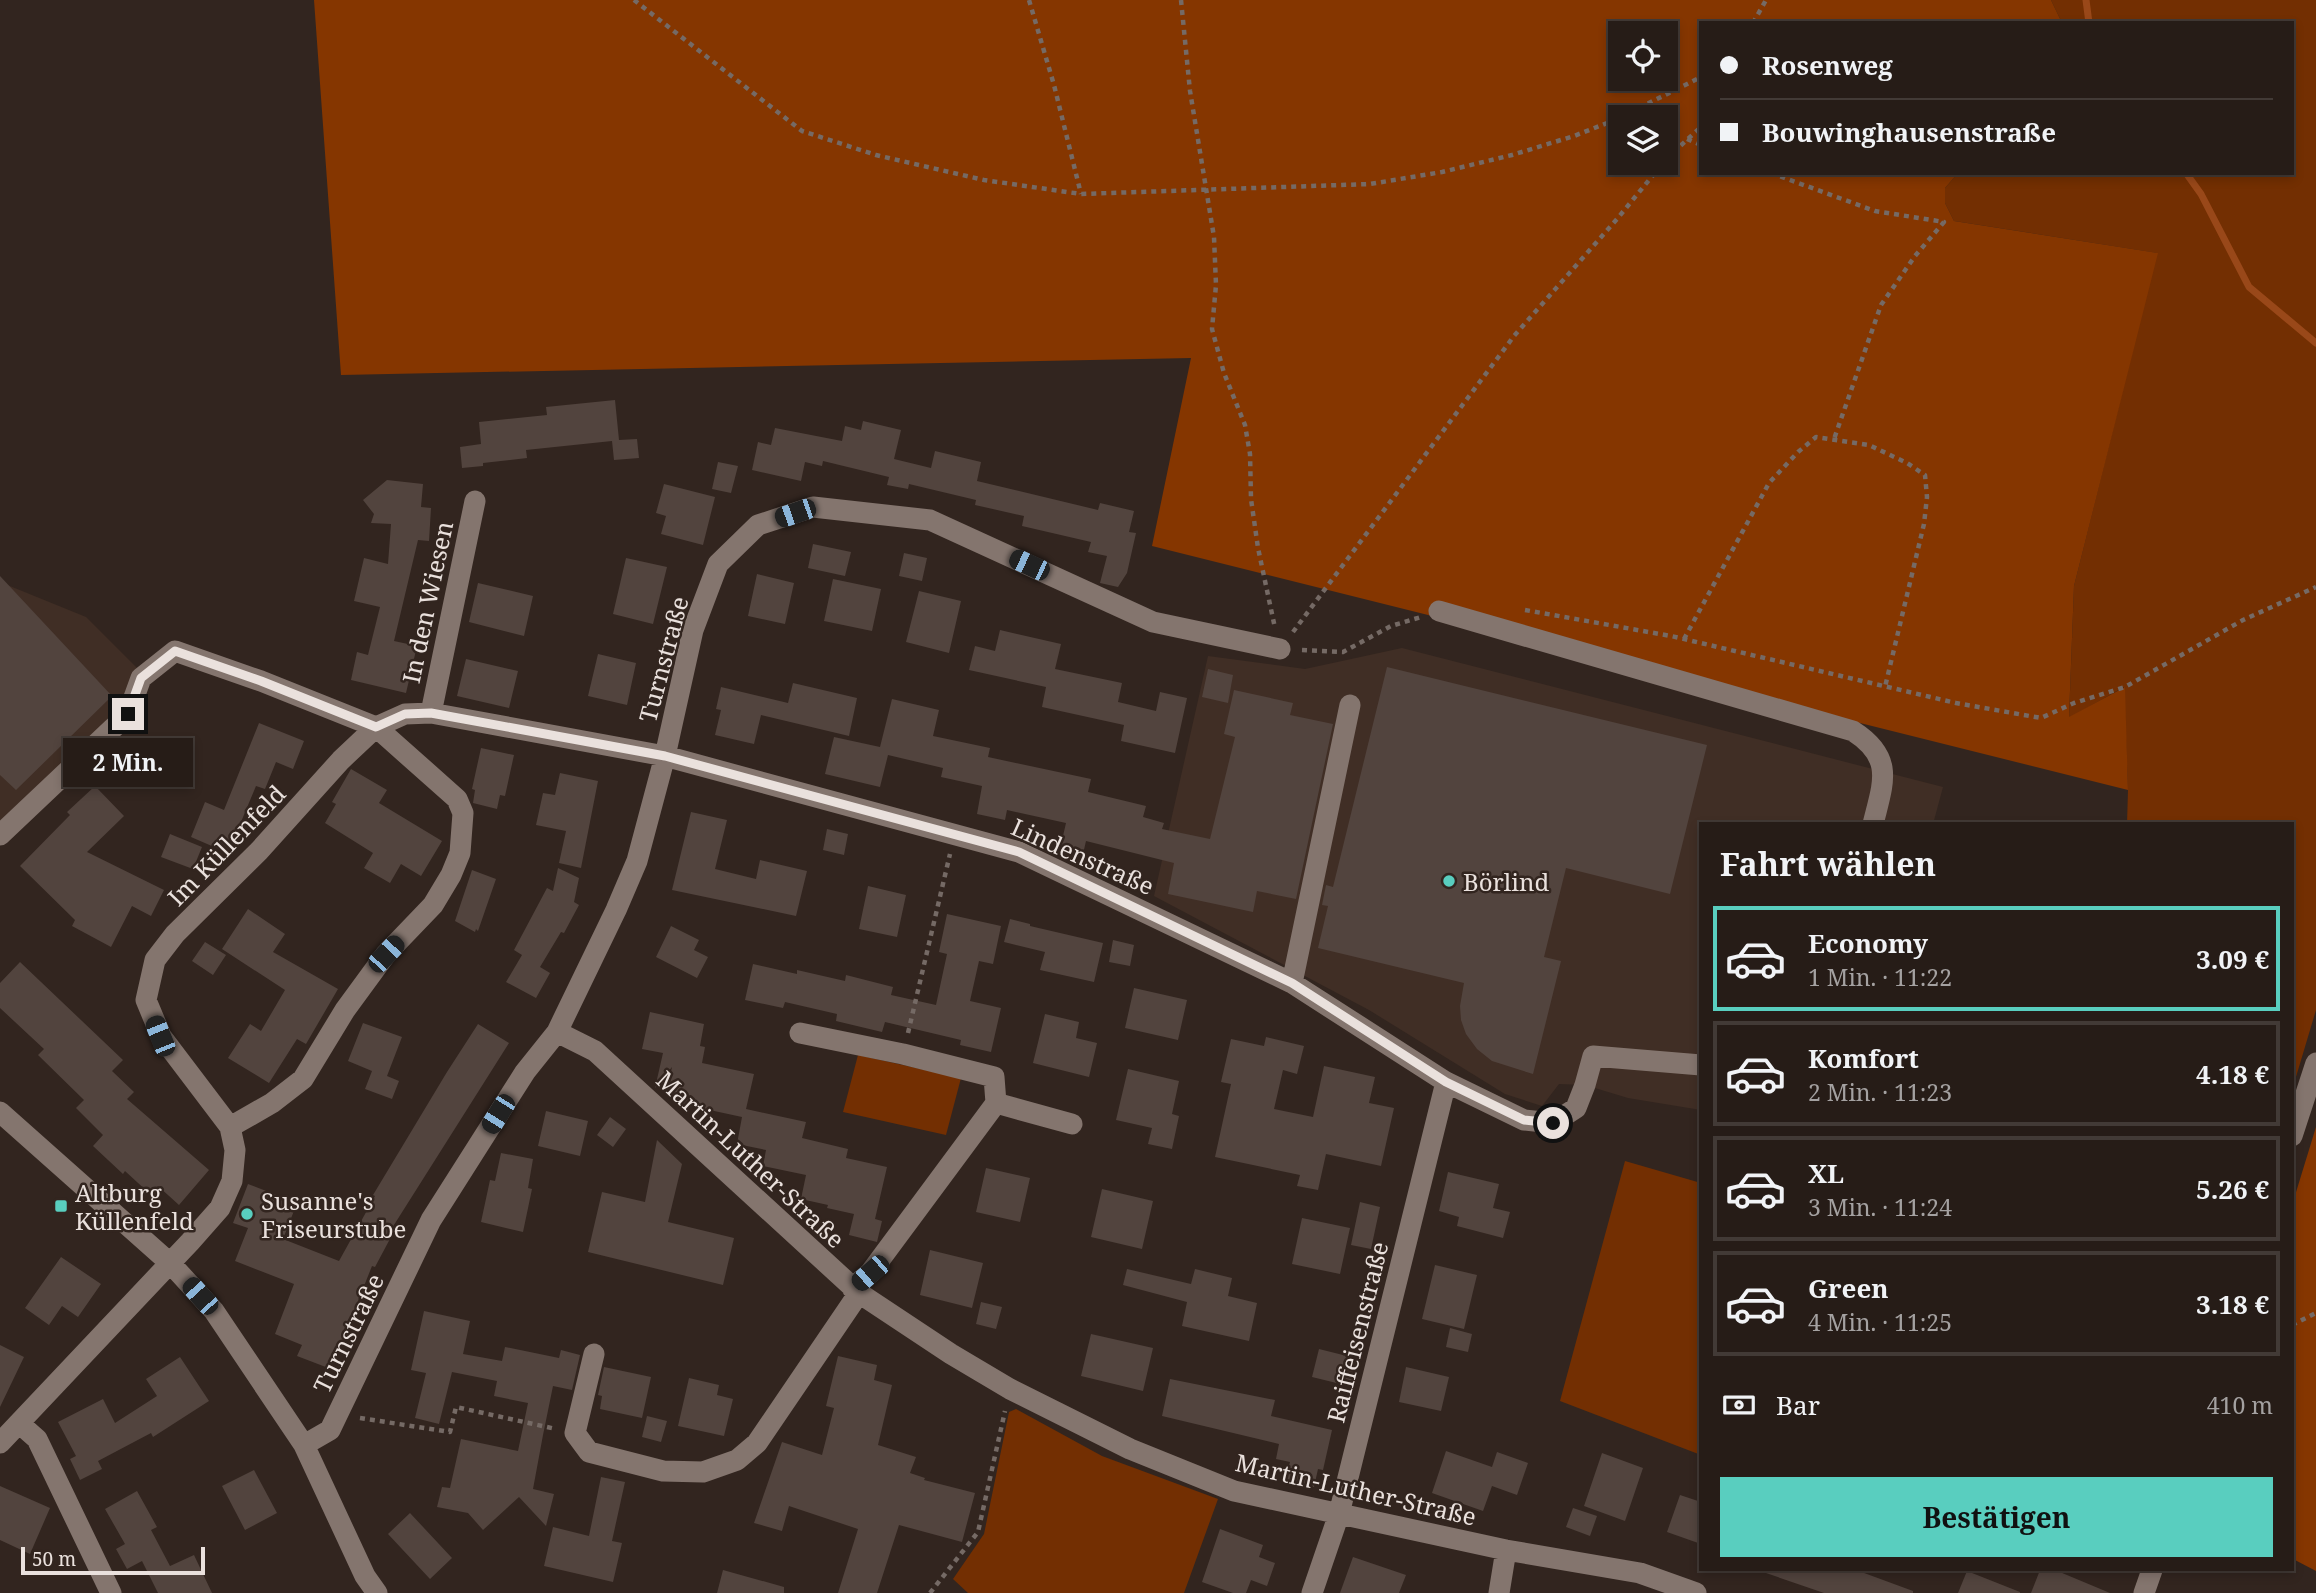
<!DOCTYPE html>
<html lang="de">
<meta charset="utf-8">
<style>
body{margin:0;font-family:"Noto Serif",serif;background:#322924;color:#f1f3f6;height:100vh;display:flex;flex-direction:column;font-size:26px;white-space:nowrap}
*{box-sizing:border-box;margin:0}
p{font-size:23px;color:#a4a1a1}
.icon{flex:none;width:38px;height:38px;fill:none;stroke:currentColor;stroke-width:2;stroke-linecap:round;stroke-linejoin:round}
.map{position:relative;flex:1;overflow:hidden}
.panel{position:absolute;left:1699px;top:822px;width:595px;height:749px;display:flex;flex-direction:column;background:#261c17;border-radius:0px;box-shadow:0 4px 10px #0003,0 0 0 2px #423a36}
.panel>*{flex:none}
.banner{position:absolute;left:1699px;top:21px;width:595px;height:154px;border-radius:0px;box-shadow:0 4px 10px #0003,0 0 0 2px #423a36;display:grid;align-content:center;height:154px;padding:0 21px;background:#261c17}
.buttons{position:absolute;left:1608px;top:21px;display:grid;gap:14px}
.buttons a{display:grid;place-items:center;width:70px;height:70px;border-radius:0px;background:#261c17;box-shadow:0 4px 10px #0003,0 0 0 2px #423a36;font-size:35px}
.scale{position:absolute;left:21px;bottom:18px;width:184px;box-sizing:border-box;padding-left:7px;border:4px solid #eae1dd;border-top:0;font-size:19px;line-height:24px;white-space:nowrap;color:#eae1dd;-webkit-text-stroke:5px #32251f;paint-order:stroke}
.end{position:absolute;width:32px;height:32px;margin:-16px;border:9px solid #eae1dd;background:#111;box-shadow:0 0 0 4px #111}
.from{border-radius:50%}
.bubble{position:absolute;height:49px;border-radius:0px;background:#261c17;box-shadow:0 4px 10px #0003,0 0 0 2px #423a36;font-size:23px;font-weight:700;line-height:49px;text-align:center}
.car{position:absolute;width:21px;height:42px;margin:-21px -10px;border-radius:9px;box-shadow:0 0 5px 2px #0007;background:linear-gradient(#222 24%,#8ab4d8 0 40%,#222 0 76%,#8ab4d8 0 86%,#222 0)}
.banner b{display:flex;align-items:center;gap:24px;height:66px;font-size:26px}
.banner b+b{border-top:2px solid #423a36}
.banner i{width:18px;height:18px;background:#f1f3f6}
ul{padding:0;list-style:none}
li{display:flex;align-items:center;gap:21px;height:105px;margin:0 14px 10px;padding:0 7px;border:4px solid #423a36;border-radius:0px}
li div{flex:1}
li b{display:block;font-size:26px}
li em{font-style:normal;font-weight:700}
li.on{border-color:#59cebf}
li>.icon{width:63px;height:63px;stroke-width:1.5}
h2{padding:0 21px;font-size:32px;line-height:84px}
.pay{display:flex;align-items:center;gap:18px;height:77px;padding:0 21px;font-size:26px}
.pay p{margin-inline-start:auto}
.cta{display:flex;gap:14px;margin-top:auto;padding:14px 21px}
.cta a{flex:1;height:80px;border-radius:0px;background:#59cebf;color:#111;font-size:28px;font-weight:700;line-height:80px;text-align:center}
.map>svg:first-child{display:block}
.built{fill:#402e25}
.green{fill:#732f02}
.forest{fill:#853600;fill-rule:evenodd}
.lines{fill:none;stroke-linecap:round;stroke-linejoin:round}
.stream{stroke:#994819;stroke-width:7}
.building{fill:#52443e}
.path{stroke:#756a65;stroke-width:4.5;stroke-dasharray:5 5;stroke-linecap:butt}
.minor{stroke:#84756e;stroke-width:21}
.route{stroke:#eae1dd;stroke-width:9}
.poi-dot{fill:#59cebf;stroke:#32251f;stroke-width:2.5}
.labels{text-anchor:middle;dominant-baseline:central;stroke-width:5;stroke-linejoin:round;paint-order:stroke}
.street-label{font-size:24px;fill:#eae1dd;stroke:#32251f}
.poi-label{font-size:24px;fill:#eae1dd;stroke:#32251f;text-anchor:start}
</style>
<div class="map">
<svg width="2316" height="1593" viewBox="0 0 2316 1593">
<rect width="100%" height="100%" fill="#32251f"/>
<path class="built" d="M0 582 86 617 138 669 126 695 99 729 0 821Z
M1402 648 1943 787 1933 824H1701V1110L1628 1098 1585 1085 1559 1084 1542 1106 1505 1094 1369 1010 1154 896 1208 656 1305 669Z"/>
<path class="green" d="M2051 0H2316V1010L2293 1087 2292 824H2127L2128 790 2124 687 2069 718 2074 586 2157 253 1954 221 1945 203V188L1958 173H2292V23H2062Z
M858 1055 961 1078 946 1135 843 1112Z
M1625 1161 1701 1183V1455L1560 1401Z
M1016 1409 1102 1456 1218 1499 1184 1593H968L953 1579 984 1534 1009 1412Z"/>
<path class="forest" d="M314 0H2051L2062 23H1701V173H1958L1945 188V203L1954 221 2158 253 2074 586 2069 717 2125 687 2128 790 1152 546 1191 358 341 375ZM1620 33H1666V79H1620ZM1620 117H1666V163H1620Z
M2316 1127V1571L2293 1559V1202Z"/>
<g class="lines">
<path class="stream" d="M2086 0 2089 23
M2186 173 2201 194 2249 287 2316 343"/>
</g>
<path class="building" d="M615 400 619 440 637 439 639 458 614 460 612 441 526 450 527 458 483 463V466L462 468 460 447 481 444 479 422 547 415 546 407Z
M863 421 901 430 894 459 931 468 935 451 981 462 977 481 1098 510 1100 503 1134 511 1129 532 1136 533 1127 573 1118 587 1100 583 1107 556 1088 552 1091 542 1022 526 1024 516 975 505 976 500 909 484 908 489 887 485 889 477 823 461 822 466 805 462 801 481 752 470 758 442 771 445 775 428 842 441 845 426 861 430Z
M718 462 738 466 731 493 712 489Z
M387 480 423 484 421 507 431 508 429 541 418 540 394 641 417 646 406 693 351 680 357 652 368 655 380 607 354 601 364 558 388 564 391 524 371 523 374 514 363 500Z
M664 484 715 497 703 545 661 534 666 516 656 513Z
M813 544 851 552 845 576 808 568Z
M904 553 927 558 922 581 899 576Z
M626 558 667 567 653 624 613 614Z
M757 574 794 583 785 624 748 616Z
M0 576 112 696 16 790 0 775Z
M833 579 881 589 872 631 824 621Z
M478 583 533 596 524 636 469 622Z
M919 591 961 601 949 653 906 642Z
M1000 630 1061 644 1055 669 1122 683 1118 702 1156 711 1160 692 1187 698 1175 753 1121 741 1124 725 1042 707 1046 687 969 670 975 646 995 651Z
M598 654 636 663 627 705 588 696Z
M466 659 518 671 509 708 457 696Z
M1387 667 1707 745 1670 894 1566 868 1544 957 1561 961 1533 1074 1492 1061 1477 1049 1466 1034 1461 1020 1460 1006 1464 983 1318 948 1328 906 1322 905 1326 885 1333 887Z
M1208 669 1233 675 1228 703 1202 697Z
M793 683 857 698 849 736 761 715 754 744 715 735 721 710 716 709 721 687 788 703Z
M1234 690 1293 703 1290 715 1333 724 1296 899 1257 891 1253 912 1168 894 1174 863 1086 841 1083 854 1060 849 1066 823 1007 810 1005 820 977 814 982 786 941 777 943 768 888 755 880 787 825 774 834 737 880 747 892 699 939 710 933 736 990 748 988 757 1091 779 1088 792 1146 806 1143 817 1164 823 1162 829 1210 839 1235 737 1224 734Z
M259 723 304 741 293 769 276 762 265 789 256 786 228 853 191 837 205 802 224 810Z
M481 748 514 755 505 796 500 795 497 809 473 803 475 790 472 789Z
M351 769 387 790 379 803 442 841 421 876 401 864 390 883 364 868 373 853 325 823 336 804 332 802Z
M560 773 598 781 581 868 559 863 566 831 536 825 543 793 555 795Z
M95 786 124 816 87 852 164 890 151 916 132 906 111 947 72 926 75 920 20 866 70 815 67 812Z
M691 812 727 820 715 869 756 879 760 860 807 871 796 916 672 890Z
M827 829 848 834 844 855 823 850Z
M170 834 202 847 193 869 161 857Z
M558 868 579 878 574 902 579 905 564 933 561 932 540 967 550 973 536 998 506 982 522 955 514 950 547 888 553 891Z
M472 870 496 879 478 931 476 929 475 932 455 921Z
M868 886 906 895 897 937 859 929Z
M248 909 285 934 273 952 338 989 306 1044 297 1039 269 1083 228 1058 250 1024 261 1031 285 990 222 949Z
M947 914 1001 926 993 964 979 961 970 1001 1001 1008 991 1052 960 1045 961 1040 885 1022 882 1032 836 1021 837 1014 785 1002 783 1008 745 1000 753 964 797 974V970L845 981 846 975 893 987 891 995 936 1005 947 954 939 952Z
M1010 919 1030 924V926L1103 943 1094 982 1040 970 1045 952 1004 942Z
M671 926 699 940 694 950 708 957 697 978 656 957Z
M1113 940 1134 945 1130 966 1109 962Z
M205 942 226 955 213 975 192 961Z
M20 962 123 1060 112 1071 134 1092 127 1099 209 1170 179 1205 158 1186 150 1194 125 1171 123 1174 93 1146 103 1135 76 1108 84 1100 38 1055 44 1049 0 1008V983Z
M1134 988 1187 1000 1178 1040 1125 1028Z
M650 1012 704 1024 700 1046 705 1047 702 1063 754 1074 746 1109 806 1122 802 1138 848 1149 846 1158 887 1167 875 1219 882 1221 877 1242 849 1235 854 1214 827 1208 828 1205 801 1199 806 1175 763 1166 766 1150 737 1144 742 1117 682 1104 667 1092 672 1067 655 1088 663 1053 642 1049Z
M1045 1014 1079 1022 1076 1038 1097 1043 1089 1077 1033 1063Z
M363 1023 402 1037 387 1076 399 1081 392 1099 365 1089 372 1071 348 1061Z
M478 1024 509 1043 387 1236 391 1237 375 1267 372 1266 331 1369 297 1356 302 1345 275 1334 294 1284 235 1261 248 1228 233 1223 248 1184 297 1203 283 1239 339 1261 375 1196 373 1195 447 1072Z
M1266 1037 1304 1046 1297 1074 1283 1070 1274 1109 1313 1117 1324 1066 1375 1077 1369 1103 1394 1108 1381 1166 1326 1154 1318 1190 1297 1186 1300 1175 1215 1157 1231 1084 1221 1082 1231 1039 1264 1046Z
M1128 1069 1179 1081 1172 1114 1179 1116 1172 1149 1148 1144 1152 1128 1116 1120Z
M546 1111 588 1121 580 1156 538 1146Z
M610 1117 626 1129 613 1147 597 1135Z
M657 1140 682 1164 668 1222 734 1238 723 1285 588 1252 602 1192 645 1202Z
M501 1153 533 1159 528 1188 532 1189 523 1232 481 1222 490 1180 495 1181Z
M986 1168 1030 1178 1020 1222 976 1212Z
M1448 1172 1499 1184 1493 1208 1510 1212 1503 1238 1457 1226 1459 1217 1439 1211Z
M1102 1189 1153 1201 1142 1249 1091 1237Z
M1360 1202 1380 1207 1371 1249 1351 1245Z
M1302 1218 1350 1228 1340 1274 1292 1264Z
M930 1250 983 1263 972 1308 920 1295Z
M61 1257 101 1284 78 1317 62 1306 49 1325 25 1308Z
M1435 1265 1477 1275 1464 1329 1422 1319Z
M1127 1269 1191 1284 1195 1269 1232 1278 1228 1296 1257 1303 1249 1341 1182 1326 1187 1302 1123 1285Z
M981 1302 1002 1307 996 1329 976 1324Z
M424 1311 470 1321 463 1354 502 1361 505 1347 559 1358 561 1350 580 1355 572 1390 553 1386 543 1435 533 1489 554 1494 546 1526 519 1497 483 1530 468 1513 437 1507 442 1487 450 1488 461 1439 518 1451 528 1403 494 1396 497 1381 452 1372 439 1424 415 1418 426 1373 411 1370Z
M1450 1328 1472 1334 1468 1352 1446 1347Z
M1091 1334 1153 1348 1143 1391 1081 1376Z
M0 1345 24 1357 0 1407Z
M1319 1349 1359 1359 1353 1387 1312 1377Z
M838 1356 877 1365 874 1380 892 1385 878 1445 916 1457 910 1473 925 1478 924 1480 975 1493 962 1542 899 1525 877 1593H838L858 1529 789 1506 782 1531 754 1523 782 1442 822 1455 834 1408 826 1406Z
M180 1357 209 1401 153 1437 151 1433 98 1461 102 1469 80 1480 70 1459 76 1456 58 1422 103 1399 115 1423 157 1396 146 1379Z
M604 1367 651 1377 642 1418 600 1409 602 1396 598 1395Z
M1406 1367 1449 1377 1441 1411 1399 1402Z
M689 1378 719 1385 717 1395 733 1399 724 1436 678 1426Z
M1170 1379 1275 1400 1271 1416 1332 1430 1323 1470 1318 1469 1314 1487 1285 1480 1290 1462 1276 1459 1279 1444 1162 1416Z
M647 1416 667 1421 661 1442 642 1437Z
M1446 1451 1492 1467 1497 1452 1528 1463 1517 1495 1492 1486 1483 1511 1432 1493Z
M1602 1453 1643 1468 1625 1521 1584 1506Z
M254 1470 277 1513 245 1530 222 1486Z
M601 1477 625 1482 612 1541 622 1543 613 1582 544 1566 553 1527 589 1536Z
M0 1486 50 1508 30 1554 0 1540Z
M137 1491 157 1527 151 1530 170 1566 194 1555 212 1593H158L142 1561 127 1569 116 1549 125 1544 105 1509Z
M1680 1495 1701 1502V1544L1667 1532Z
M1573 1508 1597 1516 1590 1536 1566 1527Z
M410 1513 452 1558 430 1579 388 1534Z
M1220 1529 1263 1545 1259 1557 1275 1563 1267 1586 1251 1580 1246 1593H1233L1202 1582Z
M1353 1557 1406 1575 1399 1593H1340Z
M723 1570 784 1587V1593H717Z
M1766 1570H1856L1913 1591V1593H1824L1766 1573Z
M2040 1570H2055L2110 1593H2031Z
M1967 1571 2020 1592V1593H1958Z"/>
<g class="lines">
<path class="path" d="M634 0 802 131 876 155 984 180 1081 194 1370 184 1442 172 1512 155 1574 136 1620 118
M1029 0 1054 85 1081 194
M1181 0 1190 91 1214 237 1216 285 1212 329 1224 373 1245 425 1250 454 1251 499 1258 548 1275 628
M1753 23 1766 0
M1621 117 1701 77
M1687 139 1701 145
M1666 159 1701 127
M1771 173 1875 211 1944 222 1915 256 1881 305 1834 439
M1525 610 1671 636 1956 703 2041 718 2074 703 2125 687 2243 620 2316 587
M1293 632 1514 336 1617 219 1663 163
M1684 639 1769 483 1798 452 1816 437 1869 445 1907 463 1925 475 1927 497 1924 524 1885 687
M1302 650 1343 652 1391 626 1421 617
M908 1033 950 854
M2292 1325 2316 1313
M360 1418 450 1432 456 1407 556 1429
M930 1593 978 1532 1005 1411"/>
<path class="minor" d="M1439 611 1853 731C1895 758 1883 783 1873 824
M431 713 475 501
M0 835 128 714 141 678 175 651 261 681 376 727 457 799 463 813 460 853 451 875 433 905 386 954 345 1010 303 1079 272 1103 230 1127
M1292 983 1350 705
M557 1032 595 1051 859 1293 951 1354 1010 1389 1130 1449 1234 1491 1506 1550 1640 1573 1696 1593
M800 1033 903 1054 994 1077 996 1103
M996 1103 1072 1124
M0 1112 171 1264 214 1311 304 1445 365 1576 377 1593
M2292 1136 2316 1063
M852 1288 870 1273 996 1103
M594 1354 575 1433 589 1452 663 1471 703 1472 737 1460 757 1443 859 1293
M20 1424 37 1439 111 1593
M0 1443 190 1242 220 1208 232 1181 235 1150 230 1127 161 1036 146 1000 155 960 175 934 259 851 341 760 376 727 405 714 431 713 665 756 1019 852 1292 983 1446 1082 1524 1120 1553 1123 1576 1108 1585 1085 1593 1056 1701 1065
M304 1445 330 1430 431 1220 525 1072 557 1032 616 910 637 861 665 756 693 630 718 564 758 525 813 507 930 520 1153 622 1280 649
M1312 1593 1339 1514 1446 1082
M1499 1593 1506 1550
M2144 1593 2152 1570"/>
</g>
<g class="lines">
<path class="route" d="M128 714 141 678 175 651 261 681 376 727 405 714 431 713 665 756 1019 852 1292 983 1446 1082 1524 1120 1553 1123"/>
</g>
<g class="poi-dot">
<circle cx="1449" cy="881" r="7"/>
<rect x="54" y="1199" width="14" height="14" rx="3.5"/>
<circle cx="247" cy="1214" r="7"/>
</g>
<g class="labels">
<g class="street-label">
<text transform="translate(427 602) rotate(-78)">In den Wiesen</text>
<text transform="translate(663 659) rotate(-75)">Turnstraße</text>
<text transform="translate(226 845) rotate(-46)">Im Küllenfeld</text>
<text transform="translate(1083 856) rotate(24)">Lindenstraße</text>
<text transform="translate(751 1159) rotate(43)">Martin-Luther-Straße</text>
<text transform="translate(1357 1332) rotate(-76)">Raiffeisenstraße</text>
<text transform="translate(348 1333) rotate(-64)">Turnstraße</text>
<text transform="translate(1356 1489) rotate(13)">Martin-Luther-Straße</text>
</g>
<g class="poi-label">
<text x="1463" y="881">Börlind</text>
<text x="75" y="1192">Altburg<tspan x="75" dy="28">Küllenfeld</tspan></text>
<text x="261" y="1200">Susanne's<tspan x="261" dy="28">Friseurstube</tspan></text>
</g>
</g>
</svg>
<div class="buttons">
<a><svg class="icon" aria-label="locate" viewBox="0 0 24 24"><circle cx="12" cy="12" r="6"/><path d="M12 2v4M12 18v4M2 12h4M18 12h4"/></svg></a>
<a><svg class="icon" aria-label="layers" viewBox="0 0 24 24"><path d="M12 4l9 5-9 5-9-5zM3 14l9 5 9-5"/></svg></a>
</div>
<div class="scale">50 m</div>
<i class="end from" style="left:1553px;top:1123px"></i>
<i class="end" style="left:128px;top:714px"></i>
<div class="bubble" style="left:63px;top:738px;width:130px">2 Min.</div>
<i class="car" style="left:795px;top:513px;rotate:251deg"></i>
<i class="car" style="left:1029px;top:565px;rotate:295deg"></i>
<i class="car" style="left:386px;top:954px;rotate:43deg"></i>
<i class="car" style="left:160px;top:1036px;rotate:338deg"></i>
<i class="car" style="left:498px;top:1114px;rotate:212deg"></i>
<i class="car" style="left:870px;top:1273px;rotate:229deg"></i>
<i class="car" style="left:200px;top:1296px;rotate:318deg"></i>
<div class="banner">
<b><i class="from"></i>Rosenweg</b>
<b><i></i>Bouwinghausenstraße</b>
</div>
<section class="panel">
<h2>Fahrt wählen</h2>
<ul>
<li class="on"><svg class="icon" aria-label="car" viewBox="0 0 24 24"><path d="M5 17H2v-5l4-1 3-4h7l3 4 3 1v5h-3M9 17h6M6 11h13"/><circle cx="7" cy="17" r="2"/><circle cx="17" cy="17" r="2"/></svg><div><b>Economy</b><p>1 Min. · 11:22</p></div><em>3.09 €</em></li>
<li><svg class="icon" aria-label="car" viewBox="0 0 24 24"><path d="M5 17H2v-5l4-1 3-4h7l3 4 3 1v5h-3M9 17h6M6 11h13"/><circle cx="7" cy="17" r="2"/><circle cx="17" cy="17" r="2"/></svg><div><b>Komfort</b><p>2 Min. · 11:23</p></div><em>4.18 €</em></li>
<li><svg class="icon" aria-label="car" viewBox="0 0 24 24"><path d="M5 17H2v-5l4-1 3-4h7l3 4 3 1v5h-3M9 17h6M6 11h13"/><circle cx="7" cy="17" r="2"/><circle cx="17" cy="17" r="2"/></svg><div><b>XL</b><p>3 Min. · 11:24</p></div><em>5.26 €</em></li>
<li><svg class="icon" aria-label="car" viewBox="0 0 24 24"><path d="M5 17H2v-5l4-1 3-4h7l3 4 3 1v5h-3M9 17h6M6 11h13"/><circle cx="7" cy="17" r="2"/><circle cx="17" cy="17" r="2"/></svg><div><b>Green</b><p>4 Min. · 11:25</p></div><em>3.18 €</em></li>
</ul>
<div class="pay"><svg class="icon" aria-label="cash" viewBox="0 0 24 24"><path d="M3 7h18v10H3z"/><circle cx="12" cy="12" r="2"/></svg>Bar<p>410 m</p></div>
<div class="cta"><a>Bestätigen</a></div>
</section>
</div>
